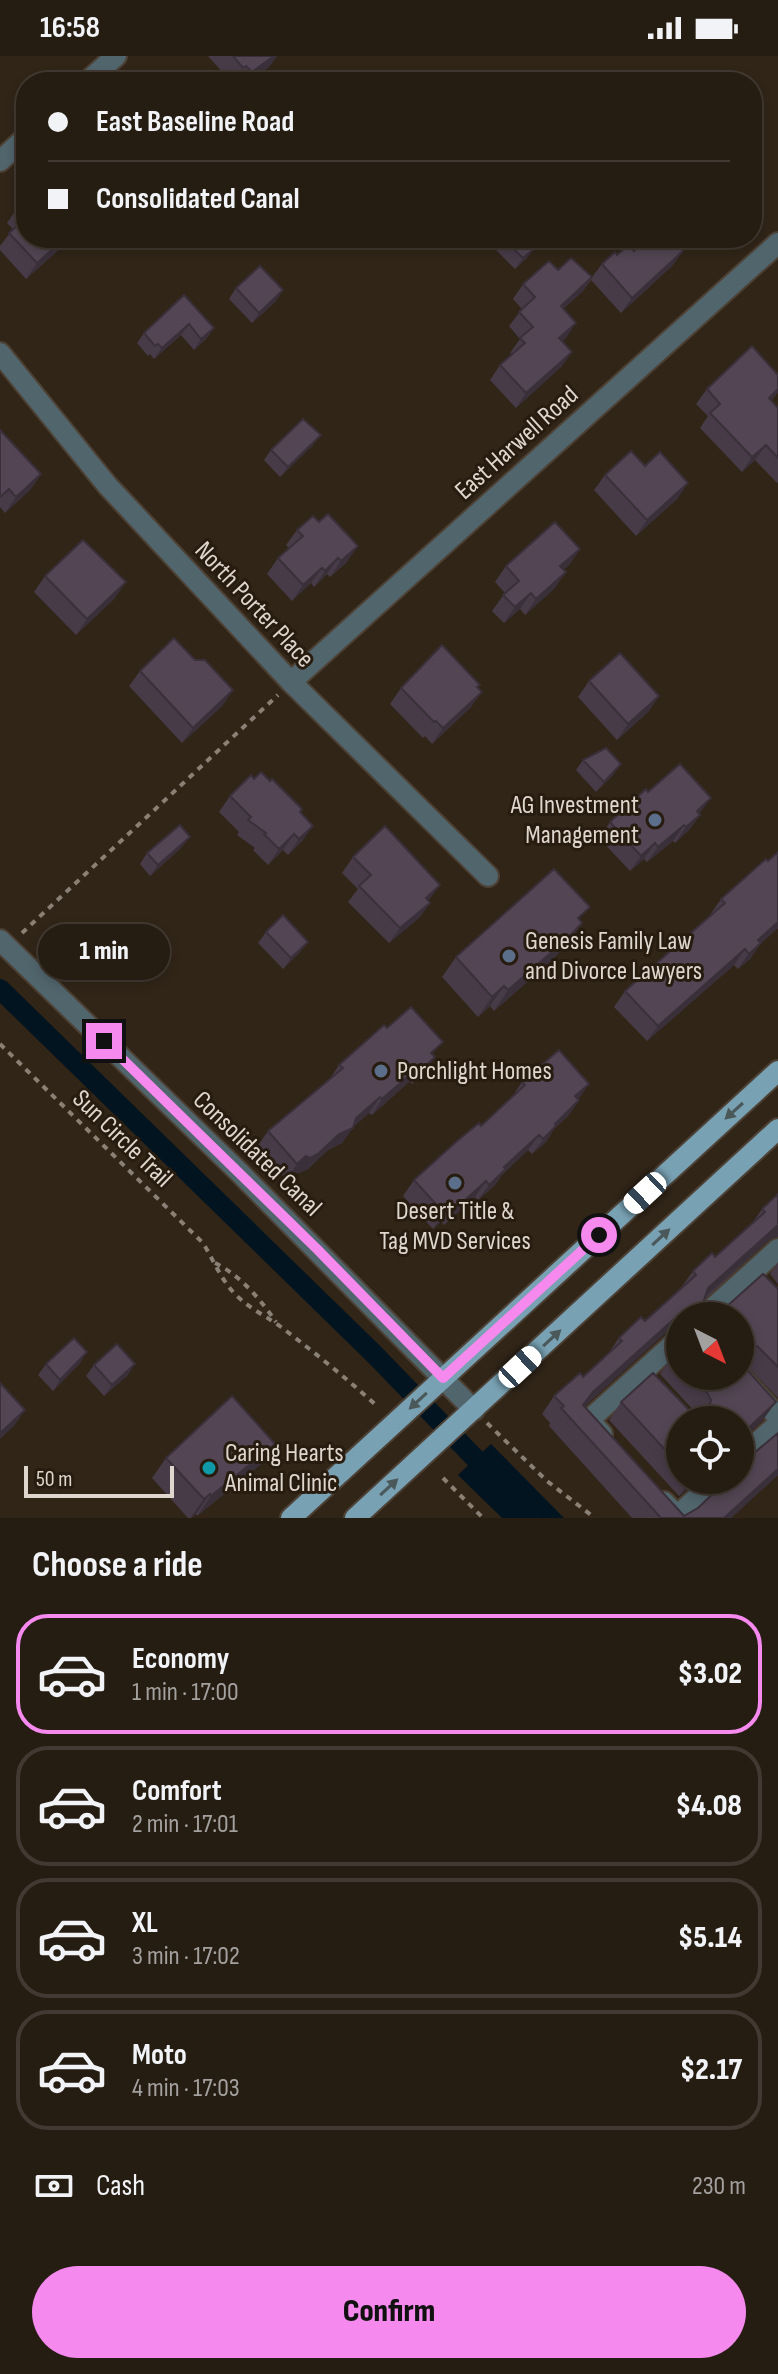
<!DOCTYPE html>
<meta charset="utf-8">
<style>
body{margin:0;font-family:"Sofia Sans Condensed",sans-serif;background:#2d251b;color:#f1f3f6;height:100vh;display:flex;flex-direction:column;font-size:30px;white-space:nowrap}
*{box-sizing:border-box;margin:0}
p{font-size:26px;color:#a3a19f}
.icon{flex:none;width:44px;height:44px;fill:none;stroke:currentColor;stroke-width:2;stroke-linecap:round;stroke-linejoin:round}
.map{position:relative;height:1462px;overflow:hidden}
.panel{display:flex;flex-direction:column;background:#251c12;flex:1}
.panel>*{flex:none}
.guide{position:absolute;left:16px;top:16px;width:746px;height:176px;border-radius:32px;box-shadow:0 4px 12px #0003,0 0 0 2px #423a32;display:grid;align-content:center;height:176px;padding:0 32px;background:#251c12}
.needle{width:52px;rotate:138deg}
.tools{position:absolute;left:666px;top:1246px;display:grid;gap:16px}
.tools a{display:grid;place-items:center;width:88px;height:88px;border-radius:50%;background:#251c12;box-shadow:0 4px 12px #0003,0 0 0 2px #423a32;font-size:40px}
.scale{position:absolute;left:24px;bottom:20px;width:150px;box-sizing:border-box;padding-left:8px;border:4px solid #dfd7ce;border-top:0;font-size:22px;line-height:28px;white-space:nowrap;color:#dfd7ce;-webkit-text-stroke:6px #271c0f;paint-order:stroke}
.end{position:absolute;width:36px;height:36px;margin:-18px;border:10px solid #f589ee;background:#111;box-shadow:0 0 0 4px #111}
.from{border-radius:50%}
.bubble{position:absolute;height:56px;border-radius:28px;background:#251c12;box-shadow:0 4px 12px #0003,0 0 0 2px #423a32;font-size:26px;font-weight:800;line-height:56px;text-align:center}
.car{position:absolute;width:24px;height:48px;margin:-24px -12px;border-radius:10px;box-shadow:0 0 6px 2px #0007;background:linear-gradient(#fff 24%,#345 0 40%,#fff 0 76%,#345 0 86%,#fff 0)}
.guide b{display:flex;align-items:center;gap:28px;height:76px;font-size:30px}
.guide b+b{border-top:2px solid #423a32}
.guide i{width:20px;height:20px;background:#f1f3f6}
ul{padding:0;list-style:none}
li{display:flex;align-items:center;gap:24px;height:120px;margin:0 16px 12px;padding:0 16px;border:4px solid #423a32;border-radius:32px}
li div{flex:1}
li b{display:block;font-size:30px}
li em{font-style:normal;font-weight:800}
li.selected{border-color:#f589ee}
li>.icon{width:72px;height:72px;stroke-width:1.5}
h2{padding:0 32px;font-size:36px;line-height:96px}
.pay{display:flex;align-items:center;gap:20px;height:88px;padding:0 32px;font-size:30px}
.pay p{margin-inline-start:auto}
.button{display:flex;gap:16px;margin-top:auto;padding:16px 32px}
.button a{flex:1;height:92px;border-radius:48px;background:#f589ee;color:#111;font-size:32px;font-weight:800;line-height:92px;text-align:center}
.status{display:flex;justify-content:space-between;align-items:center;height:56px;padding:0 40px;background:#251c12;direction:ltr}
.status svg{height:22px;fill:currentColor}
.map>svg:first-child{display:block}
.water{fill:#021420}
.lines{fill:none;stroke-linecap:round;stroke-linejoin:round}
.canal{stroke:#021420;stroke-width:20}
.minor-casing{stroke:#4d4135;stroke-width:24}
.major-casing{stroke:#4d4135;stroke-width:24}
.path{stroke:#8a8075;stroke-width:4;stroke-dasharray:6 6;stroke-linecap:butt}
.minor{stroke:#51656d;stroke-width:20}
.major{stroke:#78a1b3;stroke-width:20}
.wall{fill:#473b47;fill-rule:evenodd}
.shaded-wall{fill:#3a303a}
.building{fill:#534553;stroke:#3a303a;stroke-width:2;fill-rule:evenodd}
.oneway{fill:#4b5859}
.route{stroke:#f589ee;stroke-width:10}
.service-dot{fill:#5c6f8a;stroke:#271c0f;stroke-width:3}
.culture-dot{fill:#0f9aa8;stroke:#271c0f;stroke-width:3}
.labels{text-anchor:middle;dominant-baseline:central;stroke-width:6;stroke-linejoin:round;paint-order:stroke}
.street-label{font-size:26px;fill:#dfd7ce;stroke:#271c0f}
.poi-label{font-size:26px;fill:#dfd7ce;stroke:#271c0f;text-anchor:start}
</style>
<div class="status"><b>16:58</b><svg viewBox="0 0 49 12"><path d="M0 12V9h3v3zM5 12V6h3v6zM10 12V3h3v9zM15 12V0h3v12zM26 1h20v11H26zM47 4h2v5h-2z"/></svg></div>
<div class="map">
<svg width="778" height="1462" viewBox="0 0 778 1462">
<rect width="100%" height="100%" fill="#312518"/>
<path class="water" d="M491 1388 564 1462H502L458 1419Z"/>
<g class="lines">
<path class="canal" d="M0 933 374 1298 533 1462"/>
<g class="minor-casing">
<path id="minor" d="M87 26 116 0
M0 105 26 81
M0 297 107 429 291 626 488 820
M291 626 778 187
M0 884 239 1116 474 1354
M704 1260 778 1193
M740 1320 778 1361
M602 1378 589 1364 680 1282
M740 1402 778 1368
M664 1446 677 1460 716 1424"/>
</g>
<g class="major-casing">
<path id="major" d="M291 1462 778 1015
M355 1462 778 1073"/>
</g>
<path class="path" d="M22 877 278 639
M0 988 203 1187C214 1205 221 1224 236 1239 250 1253 266 1260 281 1271 314 1296 346 1322 377 1350
M215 1207C240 1219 261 1244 276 1266
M487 1367 547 1425 595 1462
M443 1422 483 1462"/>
<use href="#minor" class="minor"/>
<use href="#major" class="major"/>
</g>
<path class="wall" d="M208 0H277L269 11 249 26H231Z
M26 144V182H72L26 223 0 194V190L13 173 7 167 18 151Z
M499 182H525L527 202 515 213 493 191Z
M634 195H683L672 210 621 257 591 224 582 236 563 253 566 282 562 285V310L516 352 490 324 500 309 512 298 510 297 520 283 509 270 522 253 513 243 523 228 558 214 592 221 602 208 617 199Z
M236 232 276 245 252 267 229 243Z
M184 239 214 272 206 283 194 294 181 279 154 303 150 298 148 300 137 287 144 277Z
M778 319V336L771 345 778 352V426L777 427 755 404 742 416 700 372 708 360 696 348 707 333Z
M0 374 41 418 30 434 5 457 0 451Z
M313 389 280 421 264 404 271 394Z
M645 410 688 427 677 443 636 480 594 434 605 419Z
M297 474 347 506 330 521 327 518 314 531 311 527 292 545 267 518 278 502 289 492 286 489Z
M580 493 569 509 563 514 555 532 525 559 520 553 504 567 492 555 505 537 495 526 506 510Z
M45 520 115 542 76 579 34 536Z
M195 604 233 634 222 650 182 687 129 630 140 615Z
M589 625 659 640 648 656 617 684 578 641Z
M401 632H478L471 651 432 688 425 680 423 682 390 648Z
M583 704 613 719 596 736 576 714Z
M648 736 700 759 689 774 675 787 673 785 647 806 644 803 630 815 599 782 610 766Z
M230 740 300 756 313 770 302 785 288 799 283 794 268 809 253 794 255 792 237 779 239 776 219 756Z
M182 791 150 820 140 808 147 797Z
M778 796V872L760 888 750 903 738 913 734 909 647 985 614 951 625 935 710 859 721 843Z
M353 801 430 847 419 862 389 887 348 846 358 833 342 817Z
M580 865 582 867 568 887 553 903 494 955 490 950 478 961 442 921 456 901Z
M266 876 308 886 300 896 283 913 258 887Z
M387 972 434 1000 424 1017 412 1028 410 1025 372 1059 369 1057 353 1071 342 1087 328 1094 308 1113 299 1117 295 1116 286 1124 257 1091 268 1075 329 1024 339 1009Z
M522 1026 579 1044 568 1060 554 1073 546 1086 532 1098 528 1094 502 1119 495 1129 478 1144 475 1141 444 1169 441 1165 433 1173 403 1140 414 1124 481 1070 512 1041Z
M778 1138V1181L770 1183 704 1244 708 1251 719 1255 778 1233V1342L745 1308H742L763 1364 741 1385 742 1392 778 1419 731 1462H632L549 1370 550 1367 542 1358 554 1340 583 1321 607 1299 619 1282 645 1265 680 1233 693 1215 715 1201 751 1169 762 1153ZM680 1260H740V1320H680V1292L672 1300 660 1318 697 1358 621 1346 609 1364 679 1440 698 1424H680V1364H740V1424L684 1460 585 1350 671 1272 680 1271Z
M778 1206V1228L770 1218Z
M80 1307 53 1335 38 1319 46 1308Z
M94 1309 128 1319 104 1340 86 1320Z
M275 1388 261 1408 197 1460 196 1458 191 1462H188L152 1422 166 1402Z"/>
<path class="shaded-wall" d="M274 0H277L269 11 249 26H245L252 16Z
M65 182H72L26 223 37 207Z
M535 192 527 202 515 213 523 202Z
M683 195 672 210 621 257 632 242Z
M592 221 582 236 551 264 561 250Z
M283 234 276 245 252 267 259 257Z
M576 267 566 282 549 297 559 282Z
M189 268 181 279 154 303 162 292Z
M214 272 206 283 194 294 201 283Z
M572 296 562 310 516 352 526 337Z
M778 333V336L773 343 758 356 769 342Z
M321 379 313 389 280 421 288 411Z
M766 389 755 404 742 416 752 401Z
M41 418 30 434 5 457 16 441Z
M688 427 677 443 636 480 647 464Z
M358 490 347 506 330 521 341 505Z
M580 493 569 509 549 526 560 510Z
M338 502 327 518 314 531 325 515Z
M322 512 311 527 292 545 303 529Z
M566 516 555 532 525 559 536 543Z
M126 526 115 542 76 579 87 563Z
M531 537 520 553 504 567 515 551Z
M233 634 222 650 182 687 193 672Z
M482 636 471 651 432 688 443 672Z
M659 640 648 656 617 684 628 668Z
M621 708 613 719 596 736 604 726Z
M711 742 700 757 686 771 697 755Z
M700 759 689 774 675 787 686 771Z
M684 769 673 785 647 806 658 791Z
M313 770 302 785 288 799 299 783Z
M294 778 283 794 268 809 279 793Z
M190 781 182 791 150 820 158 809Z
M655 787 644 803 630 815 641 800Z
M440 829 429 844 415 858 426 842Z
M430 847 419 862 389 887 400 872Z
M778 866V872L760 888 750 903 738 913 758 884Z
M582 867 568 887 553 903 494 955 508 934Z
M308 886 300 896 283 913 291 902Z
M745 893 734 909 647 985 658 970Z
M504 930 490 950 478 961 492 941Z
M435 1001 424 1017 412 1028 423 1012Z
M421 1009 410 1025 372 1059 382 1043Z
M589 1028 578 1044 575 1040Z
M380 1041 369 1057 352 1072H353L342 1087 328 1094 308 1113 299 1117 295 1116 286 1124 297 1108 306 1100 356 1062Z
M579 1044 568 1060 554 1073 546 1086 532 1098 555 1068Z
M539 1079 528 1094 502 1119 495 1129 478 1144 489 1129 504 1111Z
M486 1125 475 1141 444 1169 455 1153Z
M452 1150 441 1165 433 1173 444 1157Z
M778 1169V1181L770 1183 695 1250 708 1232Z
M697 1252 692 1260H680V1271L671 1272 580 1354 570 1367 593 1336 684 1254Z
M749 1290H757L745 1308H740L743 1293Z
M87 1296 80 1307 53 1335 60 1324Z
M135 1308 128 1319 104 1340 112 1329Z
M776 1346 763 1364 740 1386V1380Z
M25 1354 14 1370 0 1383V1377Z
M275 1388 261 1408 197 1460 211 1440Z
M778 1413V1419L731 1462H724Z
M691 1424H698L679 1440Z
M210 1438 196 1458 190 1462 204 1443Z"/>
<path class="building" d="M233 0H274L252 16 246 10 243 12Z
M26 144V160L18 151Z
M26 162V182H65L37 207 9 177Z
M502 182H525L535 192 523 202Z
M649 182H672L683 195 632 242 602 208 615 196 617 199 629 189 634 195Z
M571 202 592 221 561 250 576 267 559 282 572 296 526 337 500 309 525 287 520 282 533 271 519 256 535 241 523 228 549 205 558 214Z
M260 210 283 234 259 257 236 232Z
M184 239 214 272 201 283 189 268 162 292 158 288 155 290 144 277Z
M752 290 778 319V333L769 342 778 352V402L766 389 752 401 710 357 720 348 707 333Z
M303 363 321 379 288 411 271 394Z
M0 374 41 418 16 441 9 433 0 441Z
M631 395 645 410 660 396 688 427 647 464 605 419Z
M328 458 358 490 341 505 338 502 325 515 322 512 303 529 278 502 303 480 297 474 313 460 319 466Z
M555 466 580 493 560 510 566 516 536 543 531 537 515 551 503 539 519 525 506 510Z
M83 484 126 526 87 563 45 520Z
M174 582 195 604H205L233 634 193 672 140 615Z
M442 589 480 629 477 631 482 636 443 672 436 665 434 666 401 632Z
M620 597 659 640 628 668 589 625Z
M606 692 621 708 604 726 583 704Z
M680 708 711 742 697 755 700 759 686 771 684 769 658 791 655 787 641 800 610 766 646 733 648 736Z
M261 716 270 725 272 723 302 753 300 756 313 770 299 783 294 778 279 793 264 778 266 777 248 764 251 761 230 740 251 719 254 723Z
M180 769 190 781 158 809 147 797Z
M385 770 440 829 426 842 430 847 400 872 359 830 371 819 353 801Z
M778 796V866L758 884 761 887 749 898 745 893 658 970 625 935 725 847 721 843 766 803 768 805Z
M554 813 590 851 578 862 582 867 567 883 508 934 504 930 492 941 456 901Z
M283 859 308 886 291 902 266 876Z
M411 951 443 986 431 997 435 1001 423 1012 421 1009 382 1043 380 1041 356 1062 353 1072 339 1078 319 1097 310 1102 306 1100 297 1108 268 1075 343 1012 339 1009 384 969 387 972Z
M559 994 589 1028 575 1040 579 1044 555 1068 556 1070 543 1083 539 1079 504 1111 506 1113 489 1129 486 1125 455 1153 452 1150 444 1157 414 1124 456 1086 479 1067 481 1070 525 1029 522 1026Z
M778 1138V1169L708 1232 704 1244 708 1251 719 1255 725 1252 763 1218 778 1233V1311L757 1290H749L743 1293 740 1306 776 1346 741 1379 742 1392 754 1397 778 1377V1413L724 1462H661L561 1352 564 1350 554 1340 580 1317 583 1321 622 1285 619 1282 641 1261 645 1265 696 1219 693 1215 712 1197 715 1201 765 1156 762 1153ZM697 1252 705 1260H740V1320H692L708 1338 711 1344 708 1355 701 1359 690 1355 653 1317 621 1346 680 1410V1364H740L741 1402 740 1424H727L698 1452 684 1460 583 1349 593 1336 684 1254Z
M74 1282 87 1296 60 1324 46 1308Z
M117 1288 135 1308 112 1329 94 1309Z
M680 1292V1308L672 1300Z
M0 1327 25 1354 0 1377Z
M232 1340 275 1388 211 1440 210 1438 204 1443 166 1402Z"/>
<defs><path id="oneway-solid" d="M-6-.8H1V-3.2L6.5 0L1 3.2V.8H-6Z" transform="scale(2)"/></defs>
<g class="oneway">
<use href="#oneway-solid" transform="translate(734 1055) rotate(138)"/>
<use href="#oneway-solid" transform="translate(661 1181) rotate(-43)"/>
<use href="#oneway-solid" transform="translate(552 1282) rotate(-43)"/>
<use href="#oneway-solid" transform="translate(418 1345) rotate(137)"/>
<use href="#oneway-solid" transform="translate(389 1431) rotate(-43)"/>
</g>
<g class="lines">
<path class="route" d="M104 985 317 1193 443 1322 599 1179"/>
</g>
<g class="service-dot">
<circle cx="655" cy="764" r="8"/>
<circle cx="509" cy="900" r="8"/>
<circle cx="381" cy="1015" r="8"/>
<circle cx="455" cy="1127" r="8"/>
</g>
<circle class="culture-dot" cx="209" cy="1412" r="8"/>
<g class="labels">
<g class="street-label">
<text transform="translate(517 387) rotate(-42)">East Harwell Road</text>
<text transform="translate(254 549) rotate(47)">North Porter Place</text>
<text transform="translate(122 1083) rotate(44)">Sun Circle Trail</text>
<text transform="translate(257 1098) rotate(44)">Consolidated Canal</text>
</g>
<g class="poi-label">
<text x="639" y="749" text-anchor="end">AG Investment<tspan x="639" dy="30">Management</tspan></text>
<text x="525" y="885">Genesis Family Law<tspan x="525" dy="30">and Divorce Lawyers</tspan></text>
<text x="397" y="1015">Porchlight Homes</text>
<text x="455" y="1155" text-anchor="middle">Desert Title &amp;<tspan x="455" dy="30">Tag MVD Services</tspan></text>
<text x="225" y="1397">Caring Hearts<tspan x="225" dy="30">Animal Clinic</tspan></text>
</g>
</g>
</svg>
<div class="tools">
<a><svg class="needle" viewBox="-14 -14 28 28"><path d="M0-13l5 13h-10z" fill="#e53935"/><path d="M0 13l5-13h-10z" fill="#a3a19f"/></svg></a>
<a><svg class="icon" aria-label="locate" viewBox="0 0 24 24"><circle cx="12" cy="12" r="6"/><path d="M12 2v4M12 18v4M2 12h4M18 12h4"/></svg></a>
</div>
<div class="scale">50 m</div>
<i class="end from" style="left:599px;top:1179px"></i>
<i class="end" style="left:104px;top:985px"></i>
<div class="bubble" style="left:38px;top:868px;width:132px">1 min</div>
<i class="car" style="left:645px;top:1137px;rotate:227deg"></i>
<i class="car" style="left:520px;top:1311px;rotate:47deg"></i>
<div class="guide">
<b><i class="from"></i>East Baseline Road</b>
<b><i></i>Consolidated Canal</b>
</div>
</div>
<section class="panel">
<h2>Choose a ride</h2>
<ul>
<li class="selected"><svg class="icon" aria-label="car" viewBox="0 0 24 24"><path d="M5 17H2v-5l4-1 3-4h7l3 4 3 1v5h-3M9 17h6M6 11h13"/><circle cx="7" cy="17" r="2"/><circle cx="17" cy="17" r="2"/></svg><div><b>Economy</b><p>1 min · 17:00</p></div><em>$3.02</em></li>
<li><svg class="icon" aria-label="car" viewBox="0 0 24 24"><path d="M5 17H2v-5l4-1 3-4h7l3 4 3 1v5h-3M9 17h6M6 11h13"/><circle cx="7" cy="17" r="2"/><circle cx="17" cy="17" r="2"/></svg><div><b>Comfort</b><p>2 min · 17:01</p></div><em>$4.08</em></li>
<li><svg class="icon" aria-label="car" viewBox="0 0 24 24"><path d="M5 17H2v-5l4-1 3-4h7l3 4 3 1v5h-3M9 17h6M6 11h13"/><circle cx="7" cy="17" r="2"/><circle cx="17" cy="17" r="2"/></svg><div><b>XL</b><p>3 min · 17:02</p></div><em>$5.14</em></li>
<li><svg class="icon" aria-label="car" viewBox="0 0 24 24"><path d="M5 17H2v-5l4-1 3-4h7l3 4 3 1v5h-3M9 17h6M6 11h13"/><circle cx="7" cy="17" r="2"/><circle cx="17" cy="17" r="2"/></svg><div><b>Moto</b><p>4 min · 17:03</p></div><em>$2.17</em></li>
</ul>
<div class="pay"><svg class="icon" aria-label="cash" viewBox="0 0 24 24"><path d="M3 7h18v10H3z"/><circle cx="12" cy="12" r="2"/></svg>Cash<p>230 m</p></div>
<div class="button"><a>Confirm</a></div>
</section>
